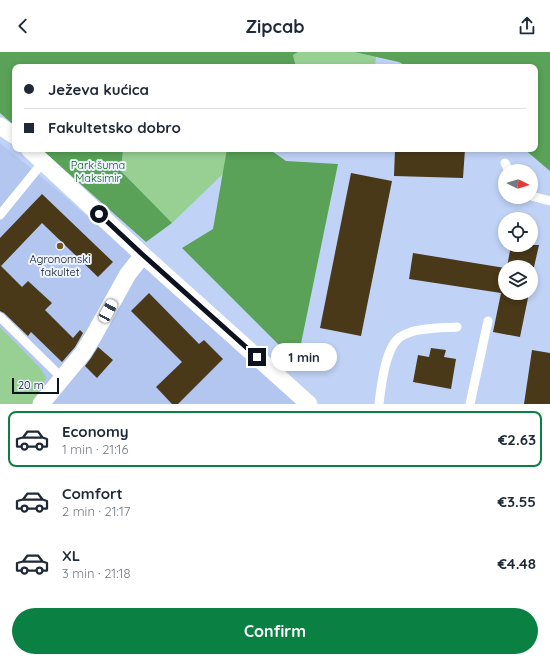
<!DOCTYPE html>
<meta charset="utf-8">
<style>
body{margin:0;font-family:Quicksand,sans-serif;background:#f6f6f7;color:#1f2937;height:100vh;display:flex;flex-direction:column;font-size:15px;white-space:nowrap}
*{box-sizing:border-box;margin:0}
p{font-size:13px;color:#747a83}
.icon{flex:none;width:22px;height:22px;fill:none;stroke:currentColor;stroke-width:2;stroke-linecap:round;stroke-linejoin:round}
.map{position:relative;height:352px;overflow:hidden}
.panel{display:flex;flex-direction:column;background:#fff;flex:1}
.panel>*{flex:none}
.hud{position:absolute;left:12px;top:12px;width:526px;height:88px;border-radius:8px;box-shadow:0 2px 6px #0003;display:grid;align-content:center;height:88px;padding:0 12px;background:#fff}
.needle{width:26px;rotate:95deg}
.tools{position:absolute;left:498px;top:112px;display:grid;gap:8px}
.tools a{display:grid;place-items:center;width:40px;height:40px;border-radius:50%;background:#fff;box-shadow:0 2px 6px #0003;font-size:20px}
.scale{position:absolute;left:12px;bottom:10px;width:47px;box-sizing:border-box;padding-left:4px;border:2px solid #0c121e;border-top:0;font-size:11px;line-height:14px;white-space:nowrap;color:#0c121e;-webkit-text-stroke:3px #edf3fe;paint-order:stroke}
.end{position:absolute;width:18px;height:18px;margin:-9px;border:5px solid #0c121e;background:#fff;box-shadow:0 0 0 2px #fff}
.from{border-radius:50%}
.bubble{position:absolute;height:28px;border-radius:14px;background:#fff;box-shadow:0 2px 6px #0003;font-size:13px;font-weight:700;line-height:28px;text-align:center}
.car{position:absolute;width:12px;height:24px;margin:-12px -6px;border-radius:5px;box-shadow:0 0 3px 1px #0007;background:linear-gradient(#fff 24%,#345 0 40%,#fff 0 76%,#345 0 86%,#fff 0)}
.hud b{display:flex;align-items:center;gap:14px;height:38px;font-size:15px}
.hud b+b{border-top:1px solid #e0e1e3}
.hud i{width:10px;height:10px;background:#1f2937}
ul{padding:7px 0 0;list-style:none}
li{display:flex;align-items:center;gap:12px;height:56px;margin:0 8px 6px;padding:0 4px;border:2px solid transparent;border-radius:8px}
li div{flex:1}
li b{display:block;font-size:15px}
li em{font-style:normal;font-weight:700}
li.selected{border-color:#0b8043}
li>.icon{width:36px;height:36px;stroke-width:1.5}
.button{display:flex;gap:8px;margin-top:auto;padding:8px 12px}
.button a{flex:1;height:46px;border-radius:24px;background:#0b8043;color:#fff;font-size:16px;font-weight:700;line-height:46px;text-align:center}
header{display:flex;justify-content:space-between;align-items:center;height:52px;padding:0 12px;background:#fff;font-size:18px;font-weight:700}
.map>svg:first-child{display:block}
.built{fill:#b2c6f0}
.green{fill:#98d094}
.forest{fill:#59a257}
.building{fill:#493919}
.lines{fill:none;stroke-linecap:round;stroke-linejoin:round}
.service{stroke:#fff;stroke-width:9}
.minor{stroke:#fff;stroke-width:17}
.route{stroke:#0c121e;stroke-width:5}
.poi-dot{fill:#6e5727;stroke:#edf3fe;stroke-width:1.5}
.labels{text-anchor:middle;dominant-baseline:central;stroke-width:4;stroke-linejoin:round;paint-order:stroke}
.park-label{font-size:11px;fill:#166118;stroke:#edf3fe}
.poi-label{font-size:11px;fill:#0c121e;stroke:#edf3fe}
</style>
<header><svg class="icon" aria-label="back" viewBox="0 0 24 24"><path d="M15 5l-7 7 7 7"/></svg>Zipcab<svg class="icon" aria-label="share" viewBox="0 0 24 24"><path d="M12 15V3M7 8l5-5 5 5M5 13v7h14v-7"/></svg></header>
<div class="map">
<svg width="550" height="352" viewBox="0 0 550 352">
<rect width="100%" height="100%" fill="#c0d3f6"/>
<path class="built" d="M0 91 62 142 179 246 300 352H0Z"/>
<path class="green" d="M298 0H354L376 5 375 15H296L293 3Z
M123 97H246L227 118 172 171 121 119Z
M0 275 41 317 46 326 33 352H0Z"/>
<path class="forest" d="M0 0H298L293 3 296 15H15V74L0 61Z
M354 0H550V119L524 97H535V15H408L399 10Z
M41 97H123L121 119 172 171 146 190Z
M227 97H269L286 109 338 112 297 311 182 196 213 177Z"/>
<path class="building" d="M395 97H465L463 126 394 124Z
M351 121 392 129 361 284 320 276Z
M42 142 113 210 98 225 42 171 1 214 22 235 28 229 52 251 45 258 73 286 80 278 83 281 75 295 62 310 31 280 28 284 4 261 0 259V186Z
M511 193H539L534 215H507Z
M413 201 505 216V241H529L520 285 493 280 501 241 409 227Z
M149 241 199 292 204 288 223 307 178 352H172L156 335 182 310 131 259Z
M98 295 113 308 97 326 85 314 91 306Z
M431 296 446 298 444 305 456 307 451 337 413 330 418 303 429 305Z
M532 298 550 301V352H524Z"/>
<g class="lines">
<path class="service" d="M505 111 509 119
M531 144 550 149
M0 163 43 110
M0 265 62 326
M379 352C381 335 385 296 400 285 403 283 408 281 411 280 423 276 444 276 457 275
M470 352 488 269"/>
<path class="minor" d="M0 74 15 84
M29 97 143 203 309 352
M41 352 83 301 94 283 128 222 143 203"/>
</g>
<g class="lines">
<path class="route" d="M99 162 143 203 257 305"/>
</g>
<circle class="poi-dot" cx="60" cy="194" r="4"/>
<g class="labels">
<g class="park-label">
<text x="98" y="113">Park šuma<tspan x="98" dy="13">Maksimir</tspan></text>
</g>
<g class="poi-label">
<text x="60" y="207">Agronomski<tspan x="60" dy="13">fakultet</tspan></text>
</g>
</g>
</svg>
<div class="tools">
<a><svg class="needle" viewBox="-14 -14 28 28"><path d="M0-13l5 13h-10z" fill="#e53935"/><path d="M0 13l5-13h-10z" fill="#747a83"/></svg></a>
<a><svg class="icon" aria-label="locate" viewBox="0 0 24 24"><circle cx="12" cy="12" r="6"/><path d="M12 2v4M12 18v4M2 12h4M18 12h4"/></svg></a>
<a><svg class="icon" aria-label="layers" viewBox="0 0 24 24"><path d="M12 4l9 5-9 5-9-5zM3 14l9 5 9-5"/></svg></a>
</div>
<div class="scale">20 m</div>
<i class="end from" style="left:99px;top:162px"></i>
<i class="end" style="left:257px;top:305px"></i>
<div class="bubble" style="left:271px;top:291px;width:66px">1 min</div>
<i class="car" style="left:108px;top:259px;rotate:29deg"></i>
<div class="hud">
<b><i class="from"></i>Ježeva kućica</b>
<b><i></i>Fakultetsko dobro</b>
</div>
</div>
<section class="panel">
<ul>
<li class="selected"><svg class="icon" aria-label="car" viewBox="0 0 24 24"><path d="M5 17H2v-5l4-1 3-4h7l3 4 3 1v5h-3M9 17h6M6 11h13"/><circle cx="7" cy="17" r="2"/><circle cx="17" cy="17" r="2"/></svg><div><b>Economy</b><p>1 min · 21:16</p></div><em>€2.63</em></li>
<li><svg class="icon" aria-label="car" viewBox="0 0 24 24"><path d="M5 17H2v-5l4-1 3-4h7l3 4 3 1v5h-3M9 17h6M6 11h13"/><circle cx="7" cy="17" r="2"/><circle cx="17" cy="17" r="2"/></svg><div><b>Comfort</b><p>2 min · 21:17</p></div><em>€3.55</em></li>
<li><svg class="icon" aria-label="car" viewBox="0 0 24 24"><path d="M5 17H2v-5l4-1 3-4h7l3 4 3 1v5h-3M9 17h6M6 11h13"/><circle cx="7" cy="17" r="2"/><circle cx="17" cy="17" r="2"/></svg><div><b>XL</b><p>3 min · 21:18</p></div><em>€4.48</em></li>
</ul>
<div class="button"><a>Confirm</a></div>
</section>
